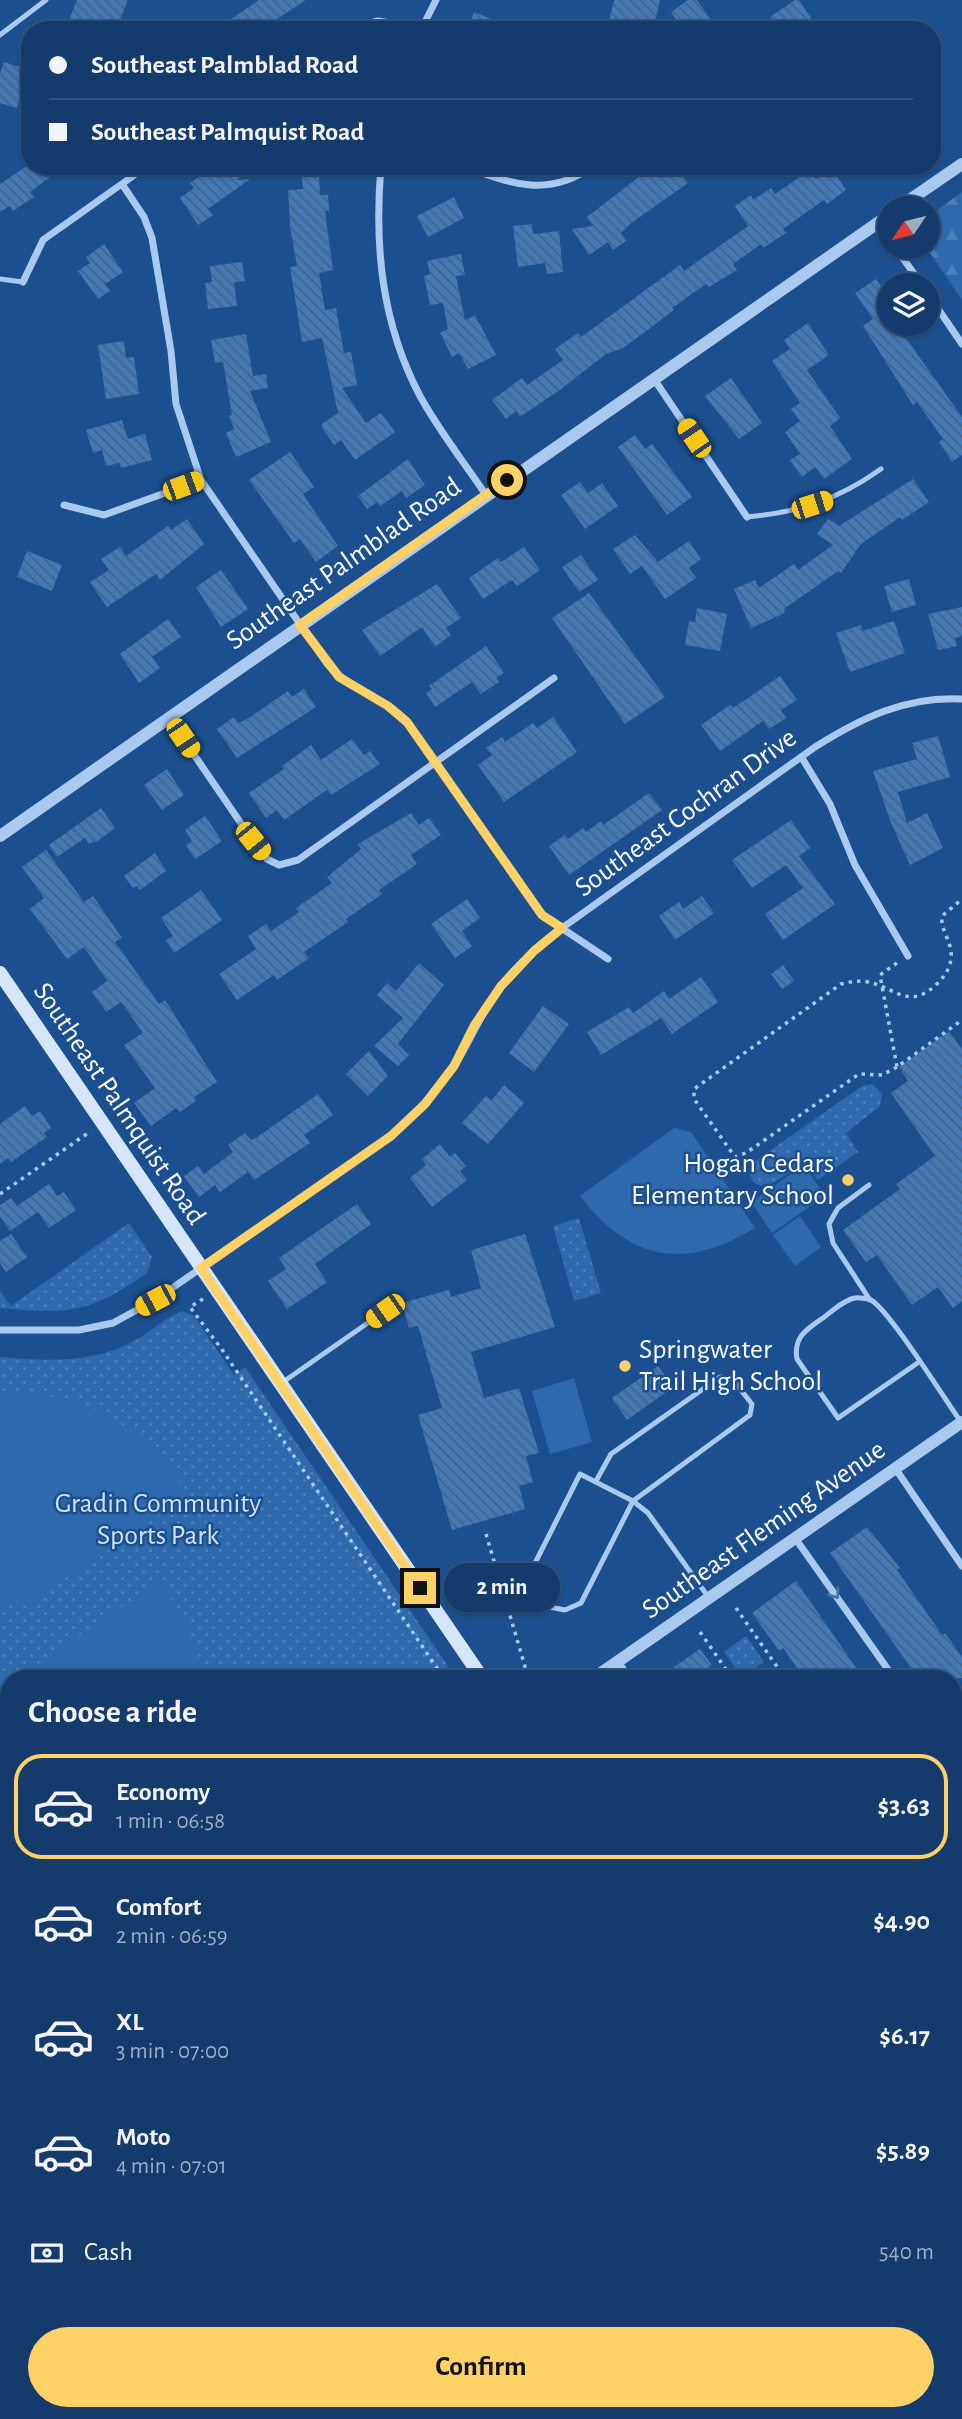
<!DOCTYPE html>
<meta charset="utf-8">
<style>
body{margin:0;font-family:"Alegreya Sans",sans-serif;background:#214673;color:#f1f3f6;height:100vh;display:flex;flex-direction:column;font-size:26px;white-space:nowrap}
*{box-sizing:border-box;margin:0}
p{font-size:23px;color:#9dadc1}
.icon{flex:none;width:38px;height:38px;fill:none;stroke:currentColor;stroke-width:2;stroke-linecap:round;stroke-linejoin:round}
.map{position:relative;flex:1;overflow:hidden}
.side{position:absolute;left:0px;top:1670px;width:962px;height:751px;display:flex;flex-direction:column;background:#143b6b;border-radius:28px 28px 0 0;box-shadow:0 2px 5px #0004,0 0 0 2px #33557e}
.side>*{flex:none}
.hud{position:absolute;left:21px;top:21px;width:920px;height:154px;border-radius:28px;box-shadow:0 2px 5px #0004,0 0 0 2px #33557e;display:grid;align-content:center;height:154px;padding:0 28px;background:#143b6b}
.needle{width:46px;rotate:235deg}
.tools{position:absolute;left:877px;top:196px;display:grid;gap:14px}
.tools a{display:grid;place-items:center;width:63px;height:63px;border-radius:50%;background:#143b6b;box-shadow:0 2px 5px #0004,0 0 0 2px #33557e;font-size:35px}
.end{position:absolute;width:32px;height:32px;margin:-16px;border:9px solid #ffd166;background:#111;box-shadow:0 0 0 4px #111}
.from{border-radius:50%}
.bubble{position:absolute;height:49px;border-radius:24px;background:#143b6b;box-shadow:0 2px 5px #0004,0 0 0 2px #33557e;font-size:23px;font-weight:600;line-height:49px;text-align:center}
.car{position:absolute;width:21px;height:42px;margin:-21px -10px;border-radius:9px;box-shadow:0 0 5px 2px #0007;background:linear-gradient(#f5c518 24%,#345 0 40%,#f5c518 0 76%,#345 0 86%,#f5c518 0)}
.hud b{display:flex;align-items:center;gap:24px;height:66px;font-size:26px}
.hud b+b{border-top:2px solid #33557e}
.hud i{width:18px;height:18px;background:#f1f3f6}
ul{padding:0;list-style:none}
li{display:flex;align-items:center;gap:21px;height:105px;margin:0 14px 10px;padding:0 14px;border:4px solid transparent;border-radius:28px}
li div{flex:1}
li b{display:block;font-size:26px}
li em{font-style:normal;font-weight:600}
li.active{border-color:#ffd166}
li>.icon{width:63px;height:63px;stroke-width:1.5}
h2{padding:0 28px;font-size:32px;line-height:84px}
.pay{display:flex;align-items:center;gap:18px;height:77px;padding:0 28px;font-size:26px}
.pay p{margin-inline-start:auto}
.cta{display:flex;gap:14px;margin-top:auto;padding:14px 28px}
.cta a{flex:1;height:80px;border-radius:42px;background:#ffd166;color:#111;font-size:28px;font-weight:600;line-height:80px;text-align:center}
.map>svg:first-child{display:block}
.green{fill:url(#green-dots)}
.forest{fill:url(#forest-firs)}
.pitch{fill:#2e69ad}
.building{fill:url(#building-back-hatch)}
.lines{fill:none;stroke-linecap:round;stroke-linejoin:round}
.path{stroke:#a9c9ee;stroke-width:3.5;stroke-dasharray:3.5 5;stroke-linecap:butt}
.service{stroke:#a9c9ee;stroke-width:5}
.minor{stroke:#a9c9ee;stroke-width:7}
.tertiary{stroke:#a9c9ee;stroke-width:12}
.secondary{stroke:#d6e6fa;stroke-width:14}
.oneway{stroke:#4674ac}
.route{stroke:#ffd166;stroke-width:9}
.poi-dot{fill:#ffd166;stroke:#1b4f8f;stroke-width:2.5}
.labels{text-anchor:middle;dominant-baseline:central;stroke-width:5;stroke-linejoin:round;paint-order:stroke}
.street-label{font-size:28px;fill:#fff;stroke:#1b4f8f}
.poi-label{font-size:28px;fill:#fff;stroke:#1b4f8f;text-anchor:end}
.park-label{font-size:28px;fill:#cfe3fa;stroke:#1b4f8f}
</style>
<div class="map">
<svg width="962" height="2419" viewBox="0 0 962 2419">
<defs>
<pattern id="green-dots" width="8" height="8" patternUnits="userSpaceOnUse" patternTransform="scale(1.75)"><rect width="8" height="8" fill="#2e69ad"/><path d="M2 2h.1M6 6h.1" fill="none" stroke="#4d80b9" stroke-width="1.8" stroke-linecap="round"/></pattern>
<pattern id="forest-firs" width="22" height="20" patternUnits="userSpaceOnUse" patternTransform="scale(1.75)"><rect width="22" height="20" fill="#2e69ad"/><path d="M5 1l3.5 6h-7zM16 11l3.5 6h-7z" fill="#4d80b9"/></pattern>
<pattern id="building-back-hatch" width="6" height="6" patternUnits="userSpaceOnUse" patternTransform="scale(1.75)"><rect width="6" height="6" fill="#4478b7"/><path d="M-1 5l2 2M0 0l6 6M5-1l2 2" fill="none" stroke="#486282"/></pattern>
</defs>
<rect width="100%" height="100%" fill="#1b4f8f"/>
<path class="green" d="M872 1084 882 1094 880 1106 846 1133 858 1152 818 1180 803 1162C791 1169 762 1200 751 1178 748 1172 750 1167 754 1162L862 1086Z
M579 1218 601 1293 574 1301 553 1226Z
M129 1223 152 1257 147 1273C88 1314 70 1314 0 1308V1291L11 1306Z
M183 1311 194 1316 234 1375 245 1367 456 1678H9V2412H776L766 2419H0V1357C46 1361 90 1364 132 1342 150 1333 165 1317 183 1311Z
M746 1636 764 1662 742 1677 724 1652Z"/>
<path class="forest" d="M962 192V300L926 247 928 217Z"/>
<path class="pitch" d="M674 1128 691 1132 755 1228C685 1271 630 1261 580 1196Z
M804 1165 825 1196 772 1233 751 1202Z
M800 1216 821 1247 795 1266 773 1235Z
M574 1378 592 1442 550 1454 532 1391Z
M17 1392C96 1398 146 1429 189 1495L21 1608 5 1604 0 1596V1393Z
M161 1580 195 1642 203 1678H17Z
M9 1683V1740L0 1726V1689Z
M0 1884 9 1897V1944L0 1949Z
M9 2229V2366L0 2353V2236Z
M41 2412H282L271 2419H46Z
M375 2412H418L423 2419H364Z
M475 2412H719L709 2419H480Z"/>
<path class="building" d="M77 0H128L116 30H65Z
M259 0H306L271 23 276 30H215Z
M614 0H660L654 27 631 22 629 30H607Z
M688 0H697L718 30H683L671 12Z
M795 0H799L811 18 793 30H779L770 17Z
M474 12 516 29V30H468Z
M4 62 29 70 17 108 0 103V73Z
M27 166H65L30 192 34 197 13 211 10 206 0 212V184Z
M215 166H256L236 180 250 179 208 209 213 215 198 225 180 198 194 188 190 183Z
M653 166H676L688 183 630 224 621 233 626 241 613 250 608 242 589 255 572 229 593 226 587 217Z
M832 169 846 190 827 204 824 200 783 229 786 233 763 248 761 244 733 264 737 270 709 287 706 284 672 308 674 310 649 329 623 348 606 354 560 390 520 417 516 411 506 419 492 400 522 378 527 385 563 360 555 349 578 333 581 337 680 265 684 271 748 226 735 206 751 195 753 200 771 188 775 194 810 170 816 179Z
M319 175 320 195H328L329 211H325L333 270 319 273 325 310 336 308 344 353 351 352 357 385 342 388 366 423 381 413 395 432 355 460 341 440 334 445 323 429 322 424 338 413 322 338 302 342 290 267 297 266 290 227 288 190 303 189 302 176Z
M454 197 464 218 428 237 417 216Z
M532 224 533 234 559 231 563 272 547 274 545 263 518 267 513 226Z
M104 244 123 272 105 284 110 291 98 299 78 271 90 263 86 257Z
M461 254 465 275 456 276 465 320 475 315 496 355 468 369 459 353 452 357 440 333 448 329 443 303 430 305 424 276 430 274 427 261Z
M242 262 245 281 234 282 237 306 208 309 205 283 212 282 210 266Z
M876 279 889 297 883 301 889 308V324H896L962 417V455L952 462 939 442 943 439 917 402 913 405 863 326 873 319 855 293Z
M808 323 829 355 807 370 840 418 830 426 852 459 824 479 815 467 802 477 790 460 800 454 785 432 800 421 791 409 800 403 772 361 790 349 784 340Z
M246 334 253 376 266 374 268 388 250 391 271 442 236 457 226 433 234 429 229 416 232 415 223 362 215 363 211 340Z
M124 341 126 358 134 357 139 394 106 399 98 345Z
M731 378 762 423 739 439 705 396Z
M122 420 128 439 145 434 152 460 121 468 120 463 106 466 102 450 93 453 86 430Z
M635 435 645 449 652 444 692 497 667 515 618 447Z
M290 452 314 487 303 494 338 546 316 562 300 539 294 543 249 480Z
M408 459 425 485 406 498 402 491 380 506 377 502 367 509 358 496Z
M913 479 929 502 902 520 900 517 861 544 841 573 838 571 784 609 785 613 751 628 734 589 755 580 759 588 794 564 798 570 833 545 817 534 828 519 839 526Z
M580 482 588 493 602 483 618 506 585 529 561 495Z
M187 519 204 544 160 580 156 574 107 607 90 582 109 570 101 559 120 547 126 556 168 526 171 530Z
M635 535 658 562 689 541 701 559 689 568 696 578 665 599 642 566 630 574 613 549Z
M524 547 540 570 517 586 512 580 483 599 469 578 498 558 501 562Z
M27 551 62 565 52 591 17 577Z
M581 555 598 580 579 592 562 567Z
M221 570 248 609 221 627 196 587Z
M909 579 916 605 892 612 884 586Z
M437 584 461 618 446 628 451 635 435 647 422 627 380 656 362 630Z
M589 593 665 697 625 724 552 618Z
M962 607V636L955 638 957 646 938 650 928 614Z
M697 608 727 614 720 651 685 645 689 621 695 622Z
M168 619 181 637 152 657 160 668 139 683 120 654Z
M894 621 905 653 850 672 836 633 861 625 862 631Z
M486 646 504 673 496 678 499 682 481 694 472 682 435 707 426 693 432 689 429 686Z
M780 676 797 700 781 710 786 718 769 729 763 721 720 751 701 725 730 705 733 708Z
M304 689 316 707 237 758 217 729 234 717 238 723 249 718 288 691 292 697Z
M553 717 577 752 504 802 478 765 492 755 486 748 502 737 505 742 533 723 537 728Z
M938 736 950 777 898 792 907 823 927 813 943 848 910 865 891 823 873 771 917 759 912 743Z
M352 739 364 755 370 751 380 764 331 795 327 790 284 820 277 810 266 818 249 793 284 769 282 766 311 745 321 760Z
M167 769 184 795 162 810 144 785Z
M649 793 662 810 569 875 549 846 565 835 568 839 583 828 586 832 601 821 603 825Z
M101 808 115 828 95 843 94 841 89 844 85 838 57 857 49 845Z
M411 813 419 825 429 818 441 835 411 855 417 864 379 890 382 894 346 919 348 922 304 952 309 958 277 980 274 975 237 1000 219 974 256 949 248 936 266 924 271 931 299 912 296 908 332 883 327 877 361 849 358 844Z
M205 816 222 841 195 859 186 846 192 841 185 830Z
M791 820 810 848 799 856 835 904 783 940 765 914 803 888 786 865 752 888 732 860Z
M46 850 84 902 93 896 122 938 115 942 159 1004 165 1000 217 1082 194 1097 196 1101 180 1112 176 1108 151 1126 134 1103 155 1088 124 1045 143 1033 121 1002 106 1012 92 992 107 981 84 947 67 959 30 909 44 898 22 867Z
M155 853 166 871 140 890 137 886 133 888 124 876Z
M201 890 222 920 174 953 166 940 173 936 161 918Z
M702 896 714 913 675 940 659 916 679 902 683 909Z
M467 899 480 918 462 931 472 946 455 958 431 924Z
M419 963 444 985 398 1044 409 1055 398 1066 374 1046 403 1018 377 995 387 983 396 991Z
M783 965 794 981 782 989 771 974Z
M701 977 718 1002 672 1034 661 1018 601 1055 587 1032 629 1007 633 1013 664 991 669 999Z
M543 1006 569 1024 534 1072 509 1053Z
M949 1031 962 1049V1301L953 1308 938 1287 912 1305 877 1255 866 1262 843 1230 900 1189 896 1184 935 1156 891 1093 908 1081 899 1067Z
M369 1051 388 1076 368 1096 346 1074Z
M504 1085 524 1103 488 1144 462 1123 486 1096 492 1100Z
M318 1094 333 1115 304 1135 310 1143 254 1180 248 1172 220 1192 215 1185 199 1197 184 1176 198 1166 204 1174 233 1152 228 1145 245 1133 251 1140 256 1138Z
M25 1106 32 1116 40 1111 51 1128 44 1133 47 1137 11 1162 8 1158 0 1164V1124Z
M440 1144 450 1157 455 1153 466 1166 460 1171 467 1180 432 1207 410 1178 426 1165 422 1159Z
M49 1184 57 1196 64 1192 76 1210 49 1228 38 1212 10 1231 0 1217V1205L11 1198 17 1206Z
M357 1204 371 1224 315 1264 327 1282 287 1309 268 1281 286 1269 279 1258Z
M11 1234 27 1257 6 1272 0 1263V1241Z
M525 1234 555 1327 471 1352 484 1398 519 1388 539 1453 526 1456 533 1482 519 1486 525 1509 452 1530 418 1415 442 1408 418 1326 409 1328 402 1303 449 1290 451 1297 481 1288 471 1250Z
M658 1366 673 1387 627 1420 612 1398Z
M867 1527 900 1568 897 1570 942 1635 945 1633 962 1657V1678H918L830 1553Z
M796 1581 859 1672 851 1678H804L783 1648 779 1651 752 1613Z
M700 1649 712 1665 703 1671 708 1678H658Z"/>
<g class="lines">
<path class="path" d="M897 963 880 975 897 1067 962 1020
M897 1067 882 1075 859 1074 746 1153 735 1157 694 1099V1089L841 984C850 982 859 980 868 982 897 988 909 1012 939 982 946 974 950 968 951 958 953 942 940 931 942 916L962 899
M0 1194 91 1131
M203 1299 190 1307 223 1351 422 1646 439 1671 440 1678
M486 1534 526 1670
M736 1608 785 1678
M700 1632 732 1678
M954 1919 962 1931
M954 1995 962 2006
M726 2419 738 2412"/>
<path class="service" d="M0 35 46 0
M0 279 23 282
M747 517C800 512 837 500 881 469
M869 1185 838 1208 829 1224 833 1243 870 1300
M919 1362 838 1418 797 1359C793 1337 807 1329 823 1318 832 1311 844 1300 855 1298 859 1297 868 1299 871 1300 890 1311 945 1400 961 1422
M283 1382 385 1311
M596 1481 611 1454 720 1377 732 1379 752 1404 750 1415 633 1501 581 1603 565 1610 544 1606 533 1591 529 1575 580 1474 633 1501 648 1513 709 1598
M0 2012 9 2006
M0 2040 9 2053
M0 2080 9 2074
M954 2232 962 2233
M954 2265 962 2259"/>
<path class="minor" d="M343 30 378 21 422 28
M421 30 436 0
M381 166C374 247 382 324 420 396 439 431 464 462 486 495
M463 166C509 183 548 199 593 166
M122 184 144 217 152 238 171 351 176 404 201 480 328 665C351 690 384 698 407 722L542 915 608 959
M878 222 889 237
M895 247 922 285
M23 282 43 240 147 166
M928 294 962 344
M654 379 747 517
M64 505 104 515 201 480
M169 718 253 841 267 859 279 865 298 860 554 678
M802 758 830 804 855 865 908 956
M0 1330H79L113 1323 155 1300 391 1136C413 1115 435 1094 453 1068 470 1042 481 1013 499 988 516 965 540 946 562 928L815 747C861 718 906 696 962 699
M895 1468 962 1566
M795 1538 894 1678
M618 1662 630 1678
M954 1723 962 1717
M954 1762 962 1774
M954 2139 962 2151
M954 2182 962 2176"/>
<path class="tertiary" d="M898 208 962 164
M0 836 889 215
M594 1678 962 1422"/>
<path class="secondary" d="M0 973 482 1678
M954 2369 962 2381"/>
</g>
<defs><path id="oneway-chevron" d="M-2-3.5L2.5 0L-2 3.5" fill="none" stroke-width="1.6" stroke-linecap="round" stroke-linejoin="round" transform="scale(1.75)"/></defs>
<use class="oneway" href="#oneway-chevron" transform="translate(835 1594) rotate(55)"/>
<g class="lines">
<path class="route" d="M420 1588 201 1268 391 1136 425 1104 454 1066 474 1026 501 986 534 951 562 928 542 915 407 722 388 706 339 677 300 625 507 480"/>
</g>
<g class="poi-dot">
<circle cx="848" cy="1180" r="7"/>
<circle cx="625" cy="1366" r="7"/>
</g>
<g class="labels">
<g class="street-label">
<text transform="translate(344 564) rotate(-35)">Southeast Palmblad Road</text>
<text transform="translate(686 813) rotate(-36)">Southeast Cochran Drive</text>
<text transform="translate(119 1104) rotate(56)">Southeast Palmquist Road</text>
<text transform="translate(764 1530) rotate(-35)">Southeast Fleming Avenue</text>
</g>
<g class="poi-label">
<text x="834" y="1164">Hogan Cedars<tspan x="834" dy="32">Elementary School</tspan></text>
<text x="639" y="1350" text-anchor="start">Springwater<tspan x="639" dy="32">Trail High School</tspan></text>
</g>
<g class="park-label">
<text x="158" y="1504">Gradin Community<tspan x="158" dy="32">Sports Park</tspan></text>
</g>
</g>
</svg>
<div class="tools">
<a><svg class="needle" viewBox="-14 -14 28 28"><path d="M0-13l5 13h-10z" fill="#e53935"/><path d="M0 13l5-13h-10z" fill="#9dadc1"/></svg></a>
<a><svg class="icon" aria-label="layers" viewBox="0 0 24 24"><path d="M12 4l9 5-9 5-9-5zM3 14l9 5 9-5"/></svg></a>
</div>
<i class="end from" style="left:507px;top:480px"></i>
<i class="end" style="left:420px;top:1588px"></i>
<div class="bubble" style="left:444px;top:1563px;width:116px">2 min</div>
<i class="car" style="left:694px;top:438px;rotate:326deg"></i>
<i class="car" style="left:183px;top:486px;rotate:70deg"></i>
<i class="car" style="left:812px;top:505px;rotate:72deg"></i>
<i class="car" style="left:183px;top:738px;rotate:146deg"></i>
<i class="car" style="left:253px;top:841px;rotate:141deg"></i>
<i class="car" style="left:155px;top:1300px;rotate:242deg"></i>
<i class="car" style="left:385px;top:1311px;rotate:235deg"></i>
<div class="hud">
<b><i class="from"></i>Southeast Palmblad Road</b>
<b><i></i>Southeast Palmquist Road</b>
</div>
<section class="side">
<h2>Choose a ride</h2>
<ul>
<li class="active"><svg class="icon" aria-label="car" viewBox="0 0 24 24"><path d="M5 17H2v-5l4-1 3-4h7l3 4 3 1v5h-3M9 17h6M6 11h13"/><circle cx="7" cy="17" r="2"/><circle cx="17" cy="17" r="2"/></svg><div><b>Economy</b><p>1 min · 06:58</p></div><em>$3.63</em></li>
<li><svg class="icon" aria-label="car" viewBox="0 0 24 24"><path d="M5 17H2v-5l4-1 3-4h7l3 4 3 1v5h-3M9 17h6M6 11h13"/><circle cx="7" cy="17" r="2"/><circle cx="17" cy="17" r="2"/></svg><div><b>Comfort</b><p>2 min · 06:59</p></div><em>$4.90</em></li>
<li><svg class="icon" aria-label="car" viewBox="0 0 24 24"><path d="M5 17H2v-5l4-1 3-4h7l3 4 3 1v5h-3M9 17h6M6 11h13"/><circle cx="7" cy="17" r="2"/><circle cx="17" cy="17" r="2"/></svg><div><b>XL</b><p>3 min · 07:00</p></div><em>$6.17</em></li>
<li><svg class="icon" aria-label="car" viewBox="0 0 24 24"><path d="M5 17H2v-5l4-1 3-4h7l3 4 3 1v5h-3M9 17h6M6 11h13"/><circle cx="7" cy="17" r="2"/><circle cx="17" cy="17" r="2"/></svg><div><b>Moto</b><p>4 min · 07:01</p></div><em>$5.89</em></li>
</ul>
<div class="pay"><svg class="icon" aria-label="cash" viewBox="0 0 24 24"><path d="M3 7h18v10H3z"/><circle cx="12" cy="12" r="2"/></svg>Cash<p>540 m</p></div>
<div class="cta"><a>Confirm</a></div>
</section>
</div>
